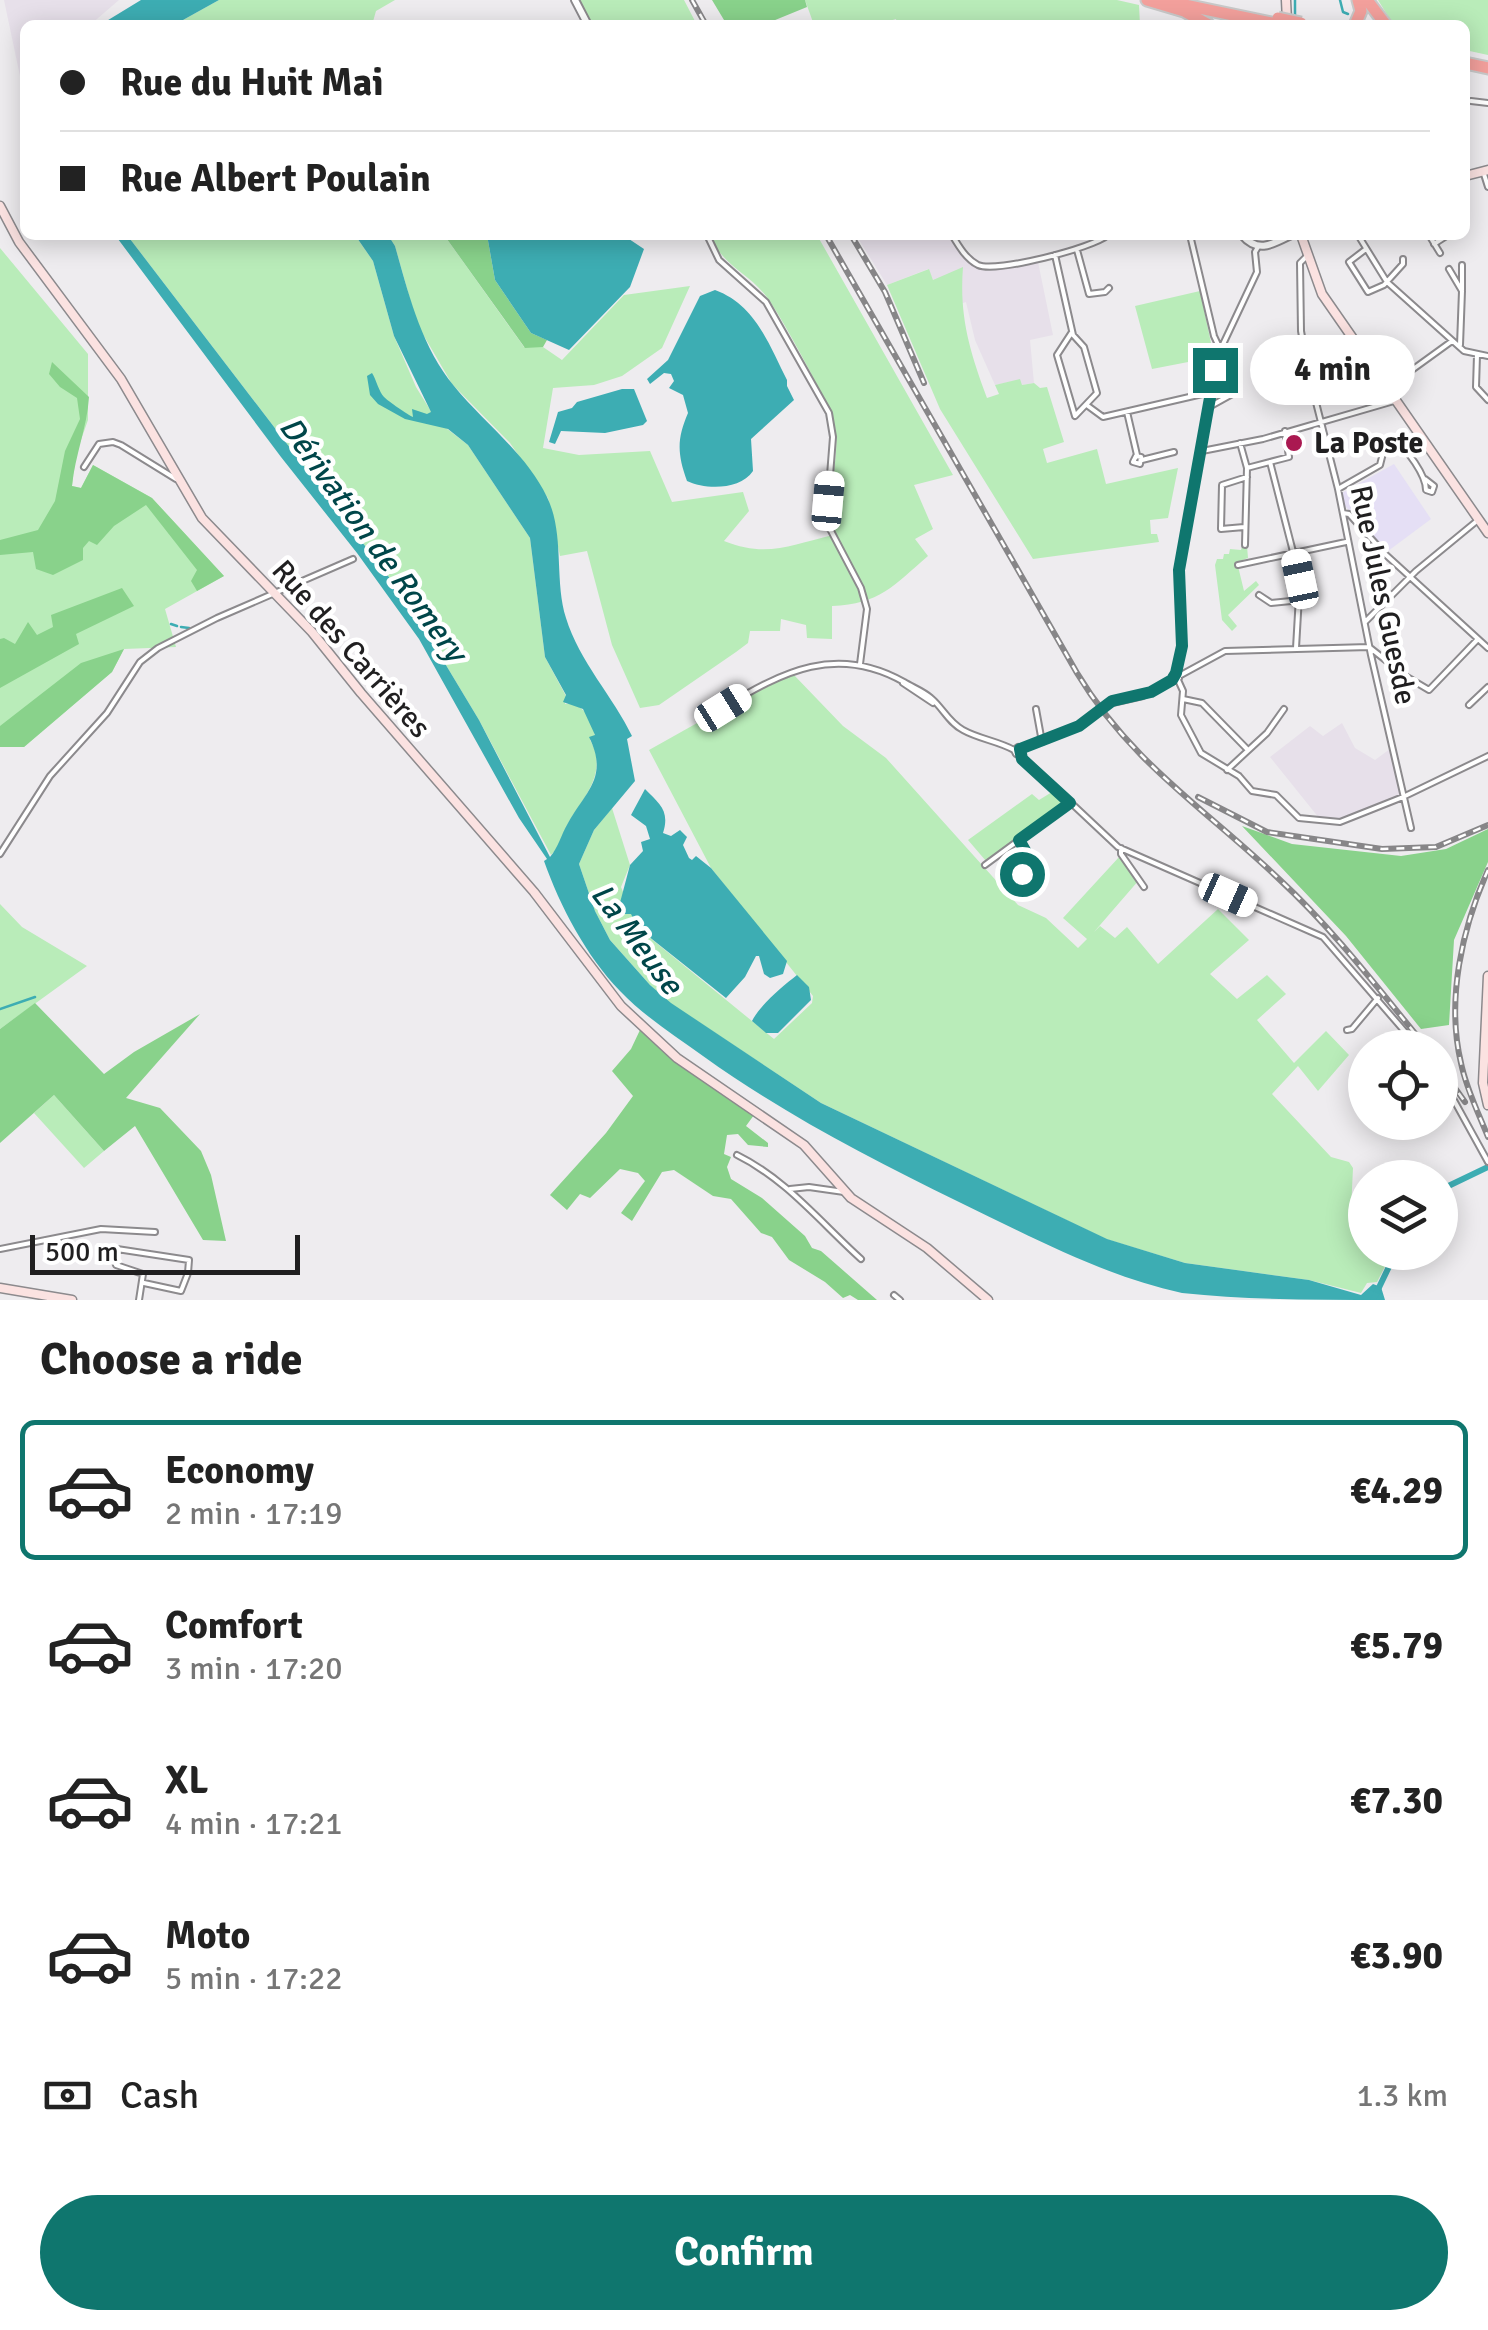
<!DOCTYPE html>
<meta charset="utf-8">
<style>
body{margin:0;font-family:Signika,sans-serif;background:#f6f6f6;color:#222;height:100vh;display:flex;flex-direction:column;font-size:38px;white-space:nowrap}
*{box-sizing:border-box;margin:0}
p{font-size:32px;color:#767676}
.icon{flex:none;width:55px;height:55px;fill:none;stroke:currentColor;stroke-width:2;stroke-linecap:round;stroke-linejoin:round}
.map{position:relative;height:1300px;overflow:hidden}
.side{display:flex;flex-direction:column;background:#fff;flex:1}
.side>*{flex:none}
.top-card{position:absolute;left:20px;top:20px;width:1450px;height:220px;border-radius:15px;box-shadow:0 5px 25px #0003;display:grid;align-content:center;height:220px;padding:0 40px;background:#fff}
.tools{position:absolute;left:1348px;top:1030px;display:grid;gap:20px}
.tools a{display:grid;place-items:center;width:110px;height:110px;border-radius:50%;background:#fff;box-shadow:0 5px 25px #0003;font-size:50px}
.scale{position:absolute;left:30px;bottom:25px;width:270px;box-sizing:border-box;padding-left:10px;border:5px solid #201f20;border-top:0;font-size:28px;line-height:35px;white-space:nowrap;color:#201f20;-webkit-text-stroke:8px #fff;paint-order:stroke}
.end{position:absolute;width:45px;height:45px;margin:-22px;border:12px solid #0f766e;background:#fff;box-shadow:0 0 0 5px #fff}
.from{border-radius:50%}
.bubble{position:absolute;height:70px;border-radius:35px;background:#fff;box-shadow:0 5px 25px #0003;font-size:32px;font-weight:800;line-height:70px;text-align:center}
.car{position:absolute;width:30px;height:60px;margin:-30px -15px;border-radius:12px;box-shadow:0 0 8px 2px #0007;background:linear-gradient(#fff 24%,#345 0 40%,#fff 0 76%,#345 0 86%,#fff 0)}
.top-card b{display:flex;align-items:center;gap:35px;height:95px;font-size:38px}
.top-card b+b{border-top:2px solid #e0e0e0}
.top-card i{width:25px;height:25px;background:#222}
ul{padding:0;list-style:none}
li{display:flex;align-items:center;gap:30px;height:140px;margin:0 20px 15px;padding:0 20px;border:5px solid transparent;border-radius:15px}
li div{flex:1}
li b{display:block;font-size:38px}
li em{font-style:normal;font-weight:800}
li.selected{border-color:#0f766e}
li>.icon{width:90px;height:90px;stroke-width:1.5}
h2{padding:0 40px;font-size:45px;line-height:120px}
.pay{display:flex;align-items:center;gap:25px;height:110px;padding:0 40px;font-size:38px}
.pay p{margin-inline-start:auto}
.cta{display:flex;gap:20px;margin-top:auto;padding:20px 40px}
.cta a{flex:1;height:115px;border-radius:60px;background:#0f766e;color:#fff;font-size:40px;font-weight:800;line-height:115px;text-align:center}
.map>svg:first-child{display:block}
.built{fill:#e7e0ea}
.education{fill:#e5dff5}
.green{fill:#b9ecb9}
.forest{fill:#89d28b}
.water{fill:#3dadb3}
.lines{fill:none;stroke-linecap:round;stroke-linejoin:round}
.stream{stroke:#3dadb3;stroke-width:2.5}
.river{stroke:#3dadb3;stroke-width:6}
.minor-casing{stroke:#8c8a8d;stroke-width:8}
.tertiary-casing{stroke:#8c8a8d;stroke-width:10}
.secondary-casing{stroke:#8c8a8d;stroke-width:11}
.motorway-casing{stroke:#c9c9c9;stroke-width:15}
.minor{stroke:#fff;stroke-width:4}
.tertiary{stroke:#fff;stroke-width:6}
.secondary{stroke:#fbe2e1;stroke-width:8}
.motorway{stroke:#f3a09c;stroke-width:11}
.rail-casing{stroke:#878688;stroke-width:6}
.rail{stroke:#fff;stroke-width:2.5;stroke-dasharray:8;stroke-linecap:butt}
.minor-bridge-casing{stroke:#8c8a8d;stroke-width:8;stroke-linecap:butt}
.motorway-bridge-casing{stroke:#c9c9c9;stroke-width:15;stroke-linecap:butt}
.minor-bridge{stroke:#fff;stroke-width:4}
.motorway-bridge{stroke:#f3a09c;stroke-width:11}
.route{stroke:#0f766e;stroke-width:12}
.poi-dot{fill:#aa1951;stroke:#fff;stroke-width:4}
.labels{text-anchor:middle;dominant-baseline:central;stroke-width:9;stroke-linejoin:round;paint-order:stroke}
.poi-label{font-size:30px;font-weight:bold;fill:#201f20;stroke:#fff;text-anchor:start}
.street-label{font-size:30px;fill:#201f20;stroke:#fff}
.water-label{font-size:32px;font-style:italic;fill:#004649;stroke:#fff}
</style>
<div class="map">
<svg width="1488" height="1300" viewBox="0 0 1488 1300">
<rect width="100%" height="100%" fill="#eeecef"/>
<path class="built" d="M4 0H119L90 25H25V100Z
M856 235H951L968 261 979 267 1038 262 1053 335 1030 340 1034 383 1022 385 1019 380 995 385 975 340 966 302 960 304 933 280 928 269 887 285Z
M1342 723 1355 748 1375 760 1394 746 1405 797 1342 824 1319 818 1270 757 1310 726 1323 736Z"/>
<path class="education" d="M1394 464 1431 519 1388 551 1345 506 1342 493Z"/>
<path class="green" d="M219 0H395L376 11 372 25H174Z
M579 0H684L697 25H593Z
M805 0H1117L1139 5 1140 25H897L896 19 876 25H814Z
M1378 0H1488V55L1465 50V25H1398L1391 21Z
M127 235H355L373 261 394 336 416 387 437 421 468 445 530 538 545 657 566 696 565 704C583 702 593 720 595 736L590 740C608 770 586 795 570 820 562 832 561 846 551 855L479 720 408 602Z
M388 235H444L524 347H543L562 360 624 295 690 286 662 348 622 376 594 385 553 388 543 448 579 455 650 451 672 502 743 492 749 511 724 541C766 558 791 545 833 535 824 496 841 461 835 427 833 410 779 312 766 296 746 271 727 269 708 235H817L953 475 914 485 933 529 915 539 928 556C893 586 880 604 832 606V639L807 638 806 625 781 619 780 631H750L748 643 736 652 659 705 640 708 612 645 587 551 560 556 548 498 510 443 452 384 417 324 395 246Z
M0 248 88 354V420L76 454 72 486 81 488 93 465 152 498 224 576 165 609 176 647 124 649 112 672 24 747H0Z
M963 267C959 317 970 352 987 398L999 394 995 385 1020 379 1022 385 1034 383 1040 388 1047 387 1064 442 1043 449 1047 463 1097 449 1106 484 1178 468 1168 518 1150 520 1151 534H1157L1159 542 1033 559 940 409 887 285 929 269 933 280Z
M1200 291 1214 357 1152 369 1135 306Z
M1242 546H1247L1248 558 1237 562 1244 591 1256 581 1259 585 1228 615 1237 626 1232 631 1222 620 1215 565 1217 559H1223L1224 554H1229L1230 549 1241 550Z
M793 674 843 726 886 758 1018 905 1046 918 1078 948 1087 939 1063 918 1120 856 1139 880 1094 932 1100 926 1115 938 1127 927 1158 964 1218 909 1249 940 1210 974 1237 999 1267 975 1286 994 1257 1020 1294 1063 1326 1031 1349 1055 1318 1091 1298 1066 1272 1094 1331 1157 1349 1162 1353 1168 1351 1210 1365 1219V1252L1392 1253 1377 1282 1367 1283 1361 1293 1309 1280 1185 1263 1106 1239 821 1103 670 1003 650 985 610 940 595 911 579 864 594 830 612 808 630 865 621 887 638 928 774 1039 812 1003 813 996 711 868 649 750 756 690Z
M1052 792 1063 805 986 861 968 840 1032 794 1039 800Z
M0 904 22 927 87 966 0 1029Z
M54 1095 104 1151 84 1168 34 1113Z"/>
<path class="forest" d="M712 0H805L807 7 763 25H727Z
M444 235H487L495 280 531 333 547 340 543 347 525 348Z
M52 362 89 397C87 428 75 455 72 486L81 488 93 465 152 498 224 576 197 591 191 581 197 570 146 505 114 526 97 545 89 541 83 548V560L53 575 36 569 33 552 0 555V540L38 530 55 501 65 451 80 419 77 398 60 387 49 374Z
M122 588 134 606 76 634 79 644 0 688V639L4 638 15 644 28 622 37 635 53 627 51 615Z
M124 649 112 672 24 747H0V726L81 663Z
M1242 826 1292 844 1401 856 1446 849 1488 829V862L1454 940 1449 1025 1421 1029 1346 936Z
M35 1003 104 1074 134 1052 200 1014 126 1098 160 1108 201 1151 211 1175 226 1241 203 1240 135 1126 104 1151 54 1095 0 1143V1029Z
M640 1030 708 1085 754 1115 746 1126 768 1143V1147L748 1145 738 1134 727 1135 724 1154 731 1157 727 1167 731 1179 762 1198 805 1236 812 1248 821 1251 877 1300H858L850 1295 843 1298 825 1282 789 1260 772 1237 761 1233 731 1199 713 1196 674 1170 662 1172 632 1221 621 1213 645 1181 638 1173 620 1169 590 1198 580 1194 567 1210 550 1195 606 1133 633 1096 612 1071 631 1049Z"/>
<path class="water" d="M141 0H219L174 25H100Z
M115 235H127L408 602 479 720 550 857C558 848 561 835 568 823 586 791 609 777 589 737L595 735 583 709 563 702 566 695 545 657 530 538 468 445 448 429 405 419 378 404 370 395 367 376 372 373C376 379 379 392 384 397 388 401 408 415 413 417L412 409 427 414 431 412 394 336 373 261 355 235H388L395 246C409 295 421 346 454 386 484 423 526 453 547 497 565 534 554 580 566 618 579 661 614 698 632 736L627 739 635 781 594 830 579 864 595 911 610 940 650 985 671 1003 821 1103 1107 1239 1185 1263 1309 1280 1361 1295 1373 1284 1381 1287 1385 1300C1319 1300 1247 1300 1182 1293 1101 1275 1032 1237 959 1202 869 1158 784 1114 703 1056 674 1035 645 1017 620 991 586 956 560 906 544 861L547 859 519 818 419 639 357 553 281 457Z
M487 235H623L644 249 630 287 569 350 531 333 495 280Z
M715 290C756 305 769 345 787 380V386L794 400 751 439 753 471C740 490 706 490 687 481 677 453 677 439 688 413L683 395 669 388 674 381 671 374 664 373 650 384 647 379 668 360 700 296Z
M622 389H634L647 421 643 425 605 433 561 431 555 444 549 442 558 412 572 408 577 402Z
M645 789C660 804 670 811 663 833L671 836 680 830 687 837 683 845 689 858 692 860 696 856 711 868 787 961 783 974 770 978 764 974 759 956H756L745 977 726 998 638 928 631 914H617L630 865 643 851 641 842 650 839 646 826 631 815Z
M797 975 809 987 811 1000 778 1033H766L752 1021C760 1005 783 986 797 975Z"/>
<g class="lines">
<path class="stream" d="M1340 0 1343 12 1348 14
M1295 16V0
M171 624 177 626
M181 627 189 628
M0 1009 35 997"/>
<path class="river" d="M1440 1190 1488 1167
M1373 1300 1396 1252"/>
<g class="minor-casing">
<path id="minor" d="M1471 101 1488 103
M1483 171 1488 187
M707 235 719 260 766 302 829 413 833 437 828 501 830 529 861 588 867 609 860 664
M952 235C958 245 966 259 978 265 996 273 1093 248 1108 235
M1190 235 1214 336 1220 349
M1358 235 1387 282 1464 351 1488 356
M1429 235 1440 253
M1434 244 1448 235
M1366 249 1349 262 1368 292 1384 285 1403 264V259
M1077 250 1089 294 1105 292 1109 288
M1055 255 1073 335 1084 347 1097 393 1075 416 1057 355 1072 332
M1306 257 1300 263 1301 331 1309 375 1338 489 1371 655 1411 828
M1449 269 1462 291 1460 345
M1462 290V265
M1477 355 1476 387 1488 400
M1387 388 1452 341
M1088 406 1103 417 1211 392
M1209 407 1236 392
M1127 412 1137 455
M1240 443 1247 468 1245 545
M1202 451 1263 439 1394 401
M1136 456 1141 457 1140 464 1133 462Z
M1142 460 1174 452
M1270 462 1300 579 1296 648
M84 467 99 444 113 442 121 445 176 479
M1247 468 1289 457 1285 431
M1338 489 1380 465 1384 449 1394 442C1407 447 1426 476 1426 490L1432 492 1434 486 1425 479
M1343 513 1349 514 1385 554 1488 648
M1244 527 1221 529 1222 485 1247 477
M1238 565 1346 542
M1259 595 1271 603 1301 600
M1366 621 1416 571 1478 520
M1369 647 1407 677 1429 690 1478 639
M1176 673 1182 646 1179 570 1217 357 1257 272 1255 252 1258 247
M1177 673 1179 678 1174 681 1172 676Z
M1179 676 1225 651 1369 647
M1178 680 1183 691 1181 715 1201 753 1239 776 1252 791 1276 795 1299 818 1340 822 1403 797 1488 756
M903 683 933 703
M1183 699 1202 703 1248 750
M1108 704 1143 696 1172 680
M1469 705 1488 687
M723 708C783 671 837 644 904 682 912 687 923 691 931 698 943 708 948 722 963 730 979 739 998 741 1014 750
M1036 709 1042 742
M1018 747 1021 751 1016 754 1014 750Z
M1020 749 1076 728 1092 716
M1019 754 1118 847 1323 937 1419 1048
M1227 770 1267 733 1284 709
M1121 848V854L1144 887
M0 854 50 776 107 713 140 662 158 648 217 618 353 559
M985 865 1069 803
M1012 870 1029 878 1035 868 1019 840
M1347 1030 1352 1029 1378 998
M1440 1075 1488 1162
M737 1155C786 1179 821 1223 861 1259
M790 1189 809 1187 844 1192
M0 1249 101 1229 155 1232
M894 1295 900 1300
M139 1300 143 1274 116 1265 114 1259 117 1249 189 1260 188 1273 181 1291 144 1283"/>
</g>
<g class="tertiary-casing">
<path id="tertiary" d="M575 0 588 25
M711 235H727
M1242 235C1258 254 1273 244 1291 235"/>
</g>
<g class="secondary-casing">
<path id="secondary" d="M1286 0 1287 21
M1465 176 1488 170
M0 206 19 242 121 379 202 518 312 632 361 693 534 892 621 1006 677 1058 804 1145 851 1198 927 1248 988 1300
M1301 235 1322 294 1488 533
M1488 976 1483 1083 1488 1105
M0 1288 72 1300"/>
</g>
<g class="motorway-casing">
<path id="motorway" d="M1147 0 1184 11 1209 25
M1161 0 1281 25
M1367 0 1386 25
M1355 25 1361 11 1358 0
M1465 63 1488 68"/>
</g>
<use href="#minor" class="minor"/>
<use href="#tertiary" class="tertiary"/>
<use href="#secondary" class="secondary"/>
<use href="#motorway" class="motorway"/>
<g class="rail-casing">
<path id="rail" d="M692 0 706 25
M826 235 1077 673C1131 763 1207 810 1280 880 1334 930 1380 991 1427 1048
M851 235 885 292 924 383
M1198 797 1267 832 1382 849 1436 847 1488 825
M1488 870C1462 928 1446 1000 1461 1063 1466 1088 1478 1112 1488 1137
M1440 1067 1465 1102"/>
</g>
<use href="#rail" class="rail"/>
<g class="minor-bridge-casing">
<path id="minor-bridge" d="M1092 716 1107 705"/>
</g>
<g class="motorway-bridge-casing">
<path id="motorway-bridge" d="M1278 18 1301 23"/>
</g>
<use href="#minor-bridge" class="minor-bridge"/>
<use href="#motorway-bridge" class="motorway-bridge"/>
</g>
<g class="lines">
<path class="route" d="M1022 874 1029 878 1035 868 1019 840 1070 803 1022 759 1020 749 1079 726 1112 701 1151 692 1172 680 1176 673 1182 646 1179 570 1215 370"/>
</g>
<circle class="poi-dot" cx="1294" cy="443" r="10"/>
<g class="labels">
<g class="poi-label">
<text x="1314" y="443">La Poste</text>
</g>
<g class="street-label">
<text transform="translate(1383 595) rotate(78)">Rue Jules Guesde</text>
<text transform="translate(351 649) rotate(49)">Rue des Carrières</text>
</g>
<g class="water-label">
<text transform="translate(373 539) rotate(54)">Dérivation de Romery</text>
<text transform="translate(637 939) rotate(53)">La Meuse</text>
</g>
</g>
</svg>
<div class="tools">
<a><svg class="icon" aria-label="locate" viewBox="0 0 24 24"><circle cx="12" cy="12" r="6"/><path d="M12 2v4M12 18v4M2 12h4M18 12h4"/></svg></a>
<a><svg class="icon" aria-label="layers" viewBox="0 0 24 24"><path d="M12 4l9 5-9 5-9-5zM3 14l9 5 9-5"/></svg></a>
</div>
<div class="scale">500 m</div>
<i class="end from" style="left:1022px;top:874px"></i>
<i class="end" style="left:1215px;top:370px"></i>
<div class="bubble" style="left:1250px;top:335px;width:165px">4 min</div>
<i class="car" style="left:828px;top:501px;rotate:5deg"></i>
<i class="car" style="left:1300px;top:579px;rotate:348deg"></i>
<i class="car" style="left:723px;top:708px;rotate:58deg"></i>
<i class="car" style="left:1228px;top:895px;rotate:114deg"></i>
<div class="top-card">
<b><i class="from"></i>Rue du Huit Mai</b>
<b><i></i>Rue Albert Poulain</b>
</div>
</div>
<section class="side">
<h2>Choose a ride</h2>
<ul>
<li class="selected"><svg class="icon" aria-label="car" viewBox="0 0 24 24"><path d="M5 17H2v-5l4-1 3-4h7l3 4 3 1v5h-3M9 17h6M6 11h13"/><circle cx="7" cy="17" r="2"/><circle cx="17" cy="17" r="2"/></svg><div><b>Economy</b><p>2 min · 17:19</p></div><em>€4.29</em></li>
<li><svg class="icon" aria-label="car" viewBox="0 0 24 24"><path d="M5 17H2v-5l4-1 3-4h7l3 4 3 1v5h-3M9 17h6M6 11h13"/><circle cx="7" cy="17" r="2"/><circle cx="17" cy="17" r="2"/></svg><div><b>Comfort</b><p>3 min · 17:20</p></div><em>€5.79</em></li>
<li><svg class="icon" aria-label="car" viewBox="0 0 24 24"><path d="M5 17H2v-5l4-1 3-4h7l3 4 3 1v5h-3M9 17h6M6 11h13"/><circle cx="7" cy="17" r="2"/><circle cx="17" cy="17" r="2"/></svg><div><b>XL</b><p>4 min · 17:21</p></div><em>€7.30</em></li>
<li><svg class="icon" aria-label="car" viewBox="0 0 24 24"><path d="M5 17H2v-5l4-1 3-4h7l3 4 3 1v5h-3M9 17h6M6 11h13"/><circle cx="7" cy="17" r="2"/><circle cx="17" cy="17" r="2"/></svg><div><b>Moto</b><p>5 min · 17:22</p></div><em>€3.90</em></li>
</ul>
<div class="pay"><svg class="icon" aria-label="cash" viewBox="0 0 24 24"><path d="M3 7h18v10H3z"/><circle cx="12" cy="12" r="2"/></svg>Cash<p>1.3 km</p></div>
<div class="cta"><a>Confirm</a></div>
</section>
